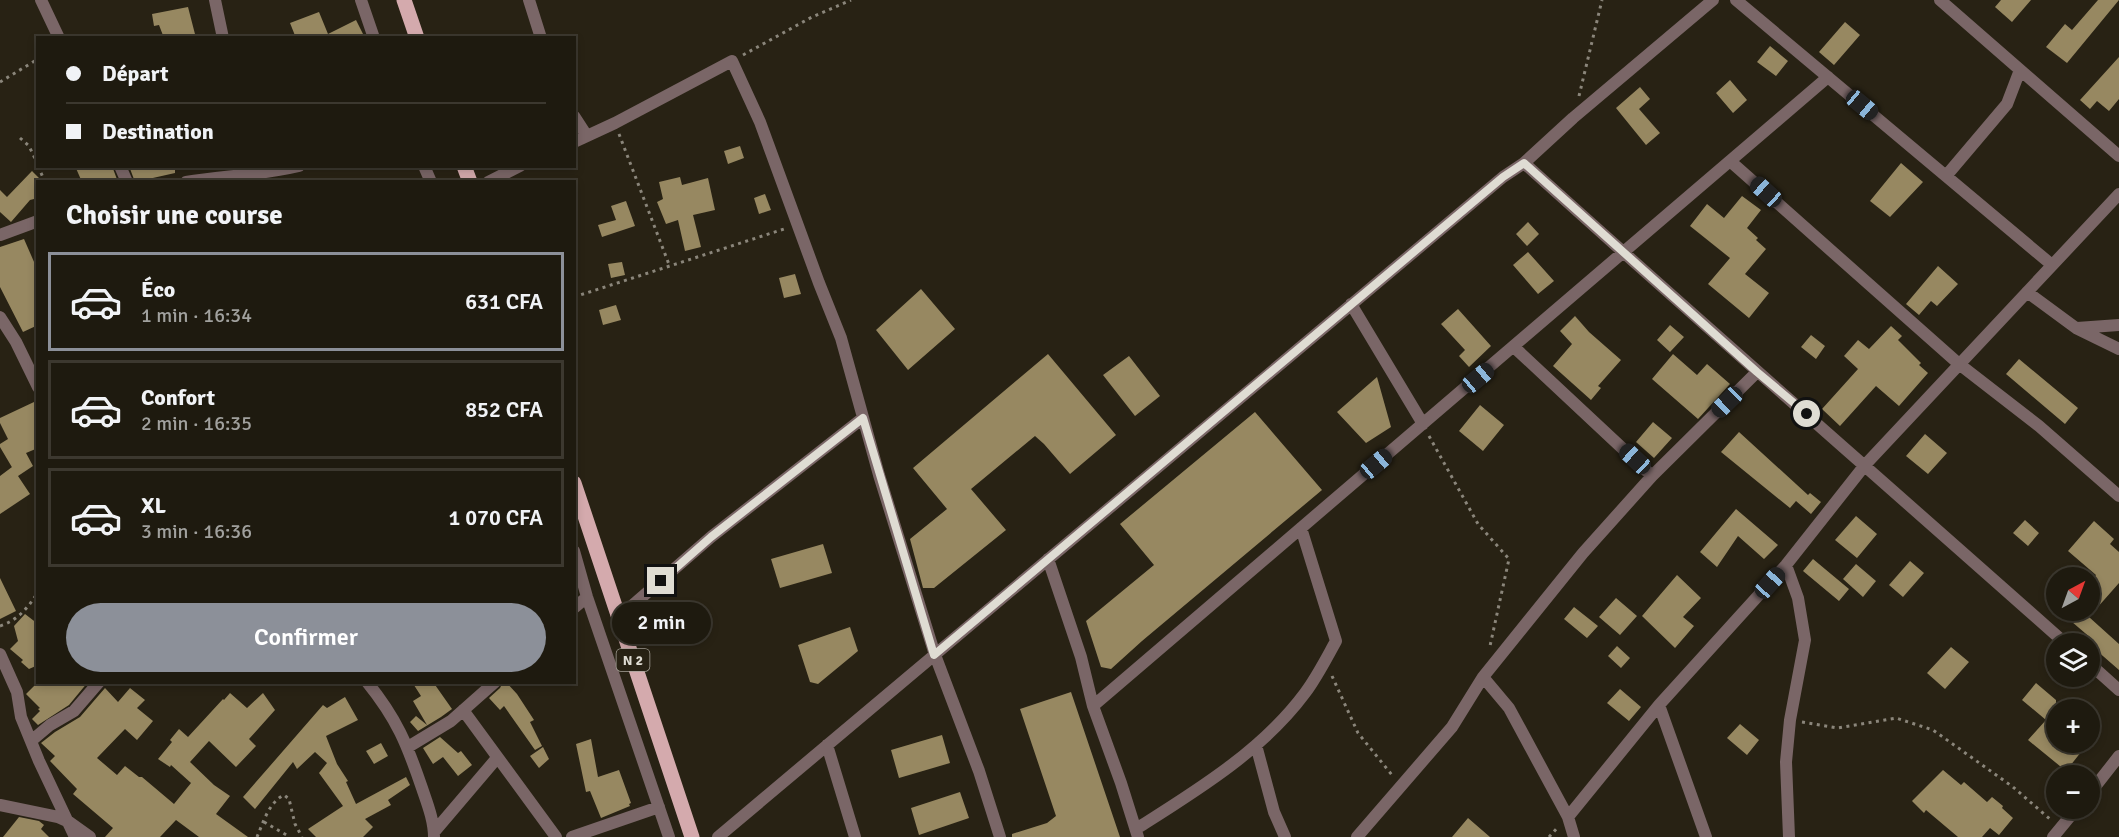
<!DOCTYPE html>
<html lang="fr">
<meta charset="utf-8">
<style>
body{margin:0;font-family:Signika,sans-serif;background:#262318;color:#f1f3f6;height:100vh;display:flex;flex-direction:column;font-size:22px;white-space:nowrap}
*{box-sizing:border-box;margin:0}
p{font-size:20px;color:#a1a19e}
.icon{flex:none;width:33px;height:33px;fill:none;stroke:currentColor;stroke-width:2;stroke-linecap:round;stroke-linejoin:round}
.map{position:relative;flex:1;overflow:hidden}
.drawer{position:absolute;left:36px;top:180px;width:540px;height:504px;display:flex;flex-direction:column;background:#1e1a0f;border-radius:0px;box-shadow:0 3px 9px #0003,0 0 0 2px #3c382f}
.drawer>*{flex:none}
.guide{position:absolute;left:36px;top:36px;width:540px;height:132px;border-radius:0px;box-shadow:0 3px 9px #0003,0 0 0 2px #3c382f;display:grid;align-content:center;height:132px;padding:0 30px;background:#1e1a0f}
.needle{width:39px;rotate:41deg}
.controls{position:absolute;left:2046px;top:567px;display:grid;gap:12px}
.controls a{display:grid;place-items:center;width:54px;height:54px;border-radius:50%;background:#1e1a0f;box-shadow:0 3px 9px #0003,0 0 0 2px #3c382f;font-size:30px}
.end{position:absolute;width:27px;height:27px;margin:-14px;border:8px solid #dfdcd3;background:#111;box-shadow:0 0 0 3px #111}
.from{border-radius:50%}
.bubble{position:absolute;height:42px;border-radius:21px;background:#1e1a0f;box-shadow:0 3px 9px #0003,0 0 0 2px #3c382f;font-size:20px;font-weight:600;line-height:42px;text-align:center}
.car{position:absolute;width:18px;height:36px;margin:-18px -9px;border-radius:8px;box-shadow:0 0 4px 2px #0007;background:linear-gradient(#222 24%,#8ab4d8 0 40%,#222 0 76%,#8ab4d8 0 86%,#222 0)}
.guide b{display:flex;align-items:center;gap:21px;height:57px;font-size:22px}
.guide b+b{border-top:2px solid #3c382f}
.guide i{width:15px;height:15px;background:#f1f3f6}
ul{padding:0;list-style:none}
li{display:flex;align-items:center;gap:18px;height:99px;margin:0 12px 9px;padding:0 18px;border:3px solid #3c382f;border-radius:0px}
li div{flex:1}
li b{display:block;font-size:22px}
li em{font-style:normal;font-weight:600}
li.on{border-color:#8c9099}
li>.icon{width:54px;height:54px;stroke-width:1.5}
h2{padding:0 30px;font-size:27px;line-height:72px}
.button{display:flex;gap:12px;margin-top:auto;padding:12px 30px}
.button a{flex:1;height:69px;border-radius:36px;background:#8c9099;color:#fff;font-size:24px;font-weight:600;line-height:69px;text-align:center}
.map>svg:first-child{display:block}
.building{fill:#978861}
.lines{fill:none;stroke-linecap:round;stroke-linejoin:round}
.path{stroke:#8b867b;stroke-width:3;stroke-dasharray:3 4.5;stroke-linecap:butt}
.minor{stroke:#7a6667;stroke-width:12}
.primary{stroke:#d4aaad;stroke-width:15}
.route{stroke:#dfdcd3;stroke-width:8}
.labels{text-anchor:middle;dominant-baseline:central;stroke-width:6;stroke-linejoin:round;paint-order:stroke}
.shield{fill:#282214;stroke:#a8a49a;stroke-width:1.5}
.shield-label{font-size:14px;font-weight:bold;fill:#dfdcd3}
</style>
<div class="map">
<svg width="2119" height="837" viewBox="0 0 2119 837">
<rect width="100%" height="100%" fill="#282214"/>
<path class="building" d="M2001 0H2031L2012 22 1995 7Z
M2098 0H2119L2067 63 2046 47 2065 24 2072 30Z
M188 7 196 38H164L159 25 154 26 152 14Z
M319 12 328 34 356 20 365 38H296L290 23Z
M1845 22 1860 35 1834 65 1819 52Z
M1770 46 1788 61 1776 76 1757 62Z
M2119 57V99L2109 111 2097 101 2090 109 2080 100Z
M1730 80 1747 100 1733 113 1716 93Z
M1640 87 1650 99 1639 109 1660 133 1646 145 1616 108Z
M740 146 744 158 728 164 724 151Z
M1901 163 1923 182 1890 217 1870 201Z
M75 166H112L118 182H82Z
M129 166H175V173L135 182Z
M32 171 43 182H38V198L30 200 11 222 0 212V190L7 197Z
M680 177 682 185 708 178 715 210 693 215 701 247 685 251 678 220 666 224 657 202 663 199 659 182Z
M765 194 771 210 759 214 754 198Z
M1742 196 1761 210 1747 228 1758 238 1756 240 1766 249 1745 274 1769 293 1749 318 1708 284 1730 258 1690 226 1707 204 1724 218Z
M626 201 635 226 602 237 598 225 616 220 611 206Z
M1528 222 1539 234 1527 246 1516 234Z
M24 239 38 271V325L23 332 0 287V247Z
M1528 252 1554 281 1538 294 1513 265Z
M622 262 625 275 611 278 608 264Z
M1938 266 1958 284 1937 306 1931 301 1919 315 1906 304Z
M795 274 801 294 784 298 779 278Z
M921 289 955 329 908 370 876 330Z
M616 305 621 320 603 325 599 310Z
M1458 309 1491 346 1469 367 1459 356 1465 350 1441 324Z
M1575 316 1589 332 1621 360 1598 386 1601 388 1591 400 1553 366 1572 344 1560 331Z
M1670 325 1684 337 1670 352 1657 340Z
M1891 326 1902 336 1898 340 1921 363 1919 365 1928 373 1899 406 1876 386 1840 426 1822 409 1858 369 1844 356 1858 340 1869 349Z
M1811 335 1825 346 1816 359 1801 347Z
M1048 354 1116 435 1070 474 1044 444 1035 436 971 489 1006 530 934 588H923L910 539 947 509 913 468Z
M1673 354 1697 375 1707 364 1730 384 1698 419 1652 379Z
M1129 356 1160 396 1135 416 1103 375Z
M2019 359 2078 408 2065 424 2006 374Z
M1377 377 1391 427 1366 443 1337 412Z
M34 402 38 411V448L26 453 33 466 18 476 30 494 0 514V476L12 467 13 469 0 447V444L8 439 0 423V418Z
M1480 405 1504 425 1483 451 1459 431Z
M1255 412 1322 490 1142 641 1111 669 1101 667 1086 621 1154 565 1120 524Z
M1653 422 1672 438 1654 458 1636 442Z
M1739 432 1808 495 1810 493 1821 502 1811 514 1796 501 1790 508 1721 452Z
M1925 434 1947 453 1928 474 1906 456Z
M1736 509 1778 545 1764 559 1738 536 1717 567 1700 552Z
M1856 516 1877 534 1857 558 1835 540Z
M2025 520 2039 533 2028 546 2013 533Z
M2094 521 2114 539 2110 544 2119 552V583L2089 617 2119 644V670L2088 643 2092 639 2058 610H2090V584L2096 575 2068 551Z
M823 544 832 573 780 588 771 559Z
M1813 559 1849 589 1839 601 1803 571Z
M1910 561 1924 573 1903 597 1889 585Z
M1856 564 1876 581 1863 597 1843 579Z
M1677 575 1701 598 1683 617 1694 626 1675 648 1642 616Z
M0 578 16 611 0 619Z
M1616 598 1637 616 1620 635 1599 617Z
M1574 607 1598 626 1587 638 1564 619Z
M25 614 38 624V665L29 669 21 662 23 660 10 649 18 641 14 626Z
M850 627 858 651 818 684 810 682 798 645Z
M1617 646 1630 658 1621 668 1608 656Z
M1951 647 1969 662 1945 689 1927 673Z
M38 682H88L69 705 38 725 32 719 40 711 38 709 40 708 26 694Z
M412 682H433L452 709 441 717 418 731 410 722 416 716 427 725 413 701 421 696Z
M503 682H506L517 694 534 720 530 722 542 746 535 750 504 706 500 710 489 698 500 688Z
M2036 683 2056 700V742H2089L2066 771 2028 740 2046 720 2022 700Z
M105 688 118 702 130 688 145 700 137 708 153 721 137 740 125 729 97 758 117 775 125 766 139 777H142L174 804 191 783 171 765 170 767 158 759 172 742 170 740 179 729 188 737 223 699 224 700 230 693 247 708 263 693 275 710 249 739 256 746 236 767 209 741 190 762 214 785 230 796 216 814 248 837H199L176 820 160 837H105L113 828 73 794 77 789 50 761 55 756 41 743 55 732 80 717Z
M1620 689 1641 707 1629 721 1607 703Z
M1071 692 1120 837H1012V834L1047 823 1056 816 1020 709Z
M345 697 358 720 326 736 337 764 348 781 346 782 356 804 406 777 410 785 388 800 391 805 365 819 373 827 363 837H316L308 829 343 806 319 773 327 763 315 752 297 769 293 762 255 809 243 797 323 705 327 708Z
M1740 724 1759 740 1747 755 1727 738Z
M942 735 950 763 899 778 891 750Z
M440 737 458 753 461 751 472 765 458 776 443 757 433 764 423 748Z
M591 739 598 777 619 770 631 803 629 804 630 806 601 818 590 791 586 792 576 744Z
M381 743 388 756 374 764 366 751Z
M543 747 549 759 539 768 530 756Z
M1943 770 1961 785 1964 782 1987 802 1992 797 2003 806 2002 808 2013 818 1999 835 1990 828 1982 837H1958L1926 810 1924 813 1912 801Z
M960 792 969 818 919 835 911 808Z
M19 817 39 821 44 825 41 829 49 837H3Z
M1468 818 1490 837H1452Z"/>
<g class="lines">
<path class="path" d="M743 55 812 17 851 0
M0 82 38 59
M1579 96 1602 0
M619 134 670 267
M20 138 29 146 38 165
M38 166 45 182
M574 297 784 229
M1429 436 1478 524 1509 559 1490 646
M0 626C18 620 28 608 38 592
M1332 676 1358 733 1392 775
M1802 722 1838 728 1896 718 1933 730 2013 787 2051 820
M264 822 290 837
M257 837C263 823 269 802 284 795L289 799 295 824 302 837
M1549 837 1558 827"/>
<path class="minor" d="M41 0 59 38
M215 0 223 38
M361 0 374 38
M529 0 541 38
M1736 0 2052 265
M1940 0 2119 156
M574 116 587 136
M574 142 615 123 732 61 760 122 819 283 841 338 879 475 935 655 979 771 1000 837
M1730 161 1959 364 2039 426 2119 496
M1524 163C1703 325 1885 483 2066 644
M120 166 127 182
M424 166 431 182
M1946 176 2007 104 2020 70
M186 182C224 176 261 175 299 166
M488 182 520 166
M0 235 38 221
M2027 292 2076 328 2119 349
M1351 304 1423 424
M0 317 16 342 38 387
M2077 328 2119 325
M1514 347 1652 476
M574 551 587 597 669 837
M1048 559 1081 657 1093 706 1121 783 1138 837
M1786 565 1798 598 1805 640 1790 720 1786 762 1789 837
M574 608 587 597
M619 617 711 537 863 418
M0 654 17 692 21 717 39 761 75 837
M2090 664 2119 690
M1483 677 1509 708 1568 817 1574 837
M367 682C397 719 407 744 422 788 427 803 434 820 434 837
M1659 705 1706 837
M1093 706 1828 77
M463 710 556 837
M31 741 50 725 74 711 99 682
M827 745 855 837
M1256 745 1274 812 1285 837
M408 747 451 721 495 682
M2090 793 2119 756
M0 805 58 817 69 822 90 837
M1568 817 1659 705 1786 565 1865 465 2119 194
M1136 829C1196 791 1262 751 1305 693 1317 677 1326 659 1336 641L1301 528
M434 832 497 758
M572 837 659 807
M718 837 1503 177 1524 163 1573 118 1713 0
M1357 837 1452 727 1483 677 1583 553 1652 476 1757 372
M2053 837 2077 808"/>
<path class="primary" d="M404 0 417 38
M464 166 470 182
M574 483 692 837"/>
</g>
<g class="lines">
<path class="route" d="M661 581 711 537 863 418 934 655 1503 177 1524 163 1757 372 1807 414"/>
</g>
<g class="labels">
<rect class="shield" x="616.5" y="649" width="33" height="22" rx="4.5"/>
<g class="shield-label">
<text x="633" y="660">N 2</text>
</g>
</g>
</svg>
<div class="controls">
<a><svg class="needle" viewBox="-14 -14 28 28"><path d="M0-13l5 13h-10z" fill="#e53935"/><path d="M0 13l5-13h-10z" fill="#a1a19e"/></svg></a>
<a><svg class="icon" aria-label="layers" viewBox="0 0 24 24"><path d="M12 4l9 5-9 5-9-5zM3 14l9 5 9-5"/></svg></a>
<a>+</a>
<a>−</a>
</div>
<i class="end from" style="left:1807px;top:414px"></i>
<i class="end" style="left:661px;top:581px"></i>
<div class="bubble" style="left:612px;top:602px;width:99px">2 min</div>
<i class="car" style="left:1862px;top:105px;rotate:130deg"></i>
<i class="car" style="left:1766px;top:192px;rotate:312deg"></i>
<i class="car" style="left:1478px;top:378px;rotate:50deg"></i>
<i class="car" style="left:1727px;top:402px;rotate:226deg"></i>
<i class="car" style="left:1635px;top:459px;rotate:313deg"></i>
<i class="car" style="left:1376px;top:464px;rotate:50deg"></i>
<i class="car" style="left:1770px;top:583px;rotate:42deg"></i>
<div class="guide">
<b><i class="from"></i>Départ</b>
<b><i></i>Destination</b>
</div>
<section class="drawer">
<h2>Choisir une course</h2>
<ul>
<li class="on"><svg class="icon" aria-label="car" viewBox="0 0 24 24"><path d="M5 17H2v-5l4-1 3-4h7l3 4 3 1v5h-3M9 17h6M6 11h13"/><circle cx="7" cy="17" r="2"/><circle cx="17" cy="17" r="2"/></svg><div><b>Éco</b><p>1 min · 16:34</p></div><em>631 CFA</em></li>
<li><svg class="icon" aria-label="car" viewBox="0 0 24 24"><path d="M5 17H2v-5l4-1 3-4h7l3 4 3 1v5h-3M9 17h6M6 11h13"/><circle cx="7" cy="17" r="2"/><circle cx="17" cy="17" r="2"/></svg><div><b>Confort</b><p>2 min · 16:35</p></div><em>852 CFA</em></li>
<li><svg class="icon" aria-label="car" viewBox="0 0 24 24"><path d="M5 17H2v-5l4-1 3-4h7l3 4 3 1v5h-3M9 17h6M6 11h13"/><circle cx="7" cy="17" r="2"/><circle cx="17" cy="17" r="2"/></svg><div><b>XL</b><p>3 min · 16:36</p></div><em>1 070 CFA</em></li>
</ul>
<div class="button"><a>Confirmer</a></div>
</section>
</div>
